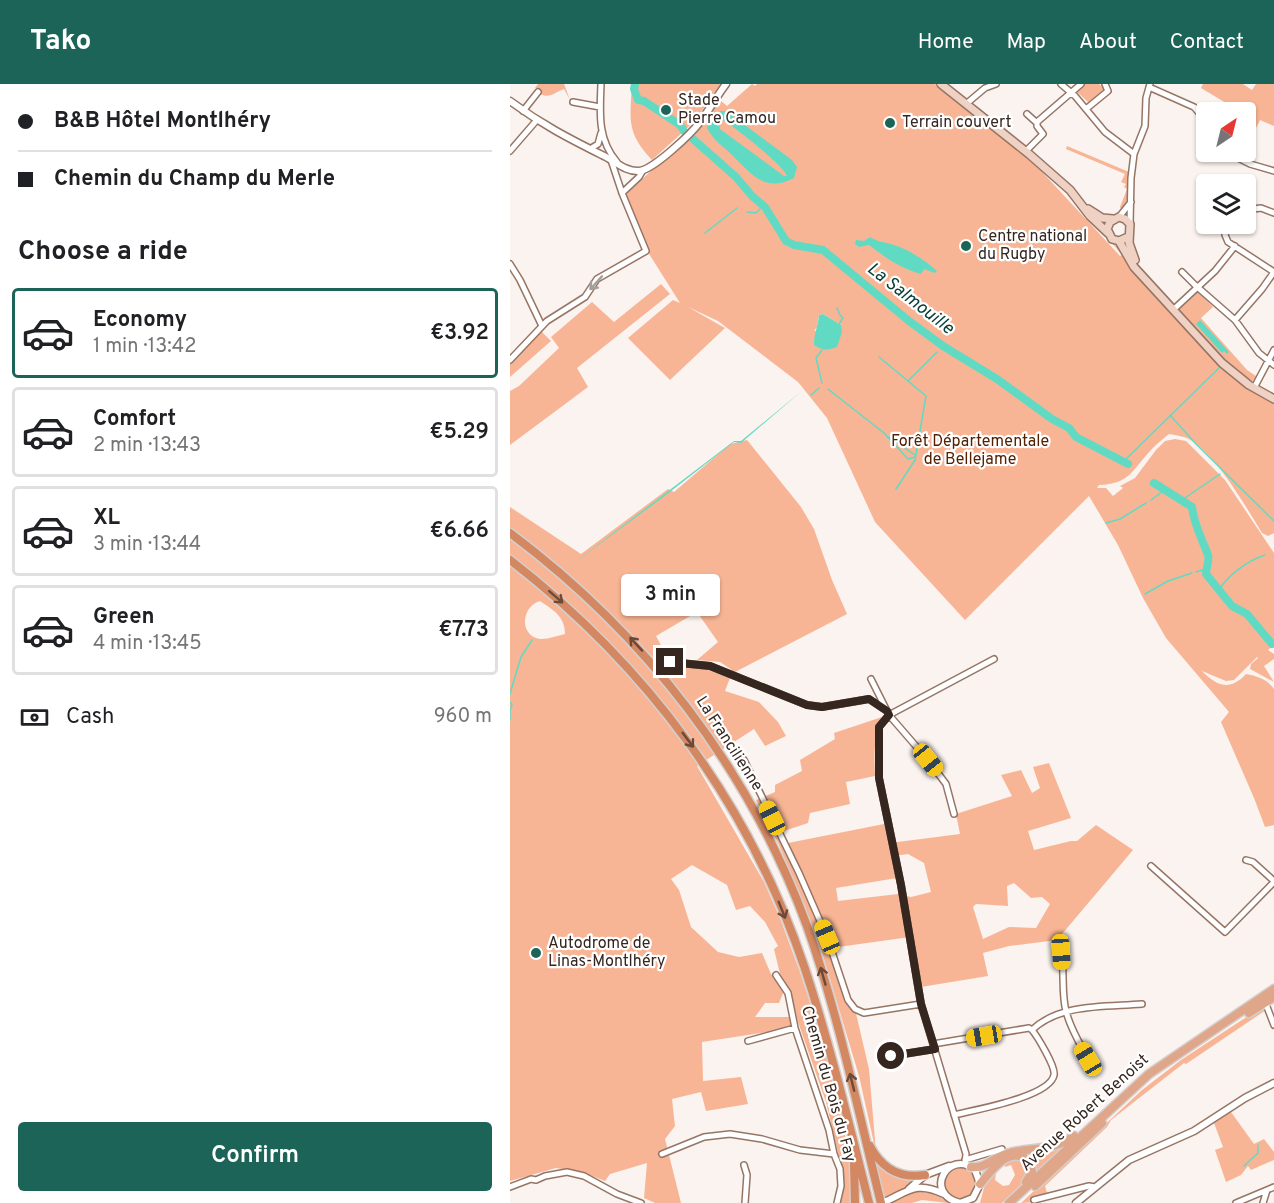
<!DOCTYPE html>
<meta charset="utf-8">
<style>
body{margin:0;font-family:Overpass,sans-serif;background:#f2f2f2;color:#202124;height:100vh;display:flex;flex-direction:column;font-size:22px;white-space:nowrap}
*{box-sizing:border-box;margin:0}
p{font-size:20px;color:#757577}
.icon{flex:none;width:33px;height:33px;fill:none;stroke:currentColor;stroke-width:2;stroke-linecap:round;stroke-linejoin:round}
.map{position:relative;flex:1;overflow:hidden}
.sheet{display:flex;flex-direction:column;background:#fff;width:510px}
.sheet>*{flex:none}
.guide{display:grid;align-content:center;height:132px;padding:0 18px;background:#fff}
.needle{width:39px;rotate:35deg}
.tools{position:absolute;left:686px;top:18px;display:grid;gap:12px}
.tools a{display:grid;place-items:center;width:60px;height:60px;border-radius:6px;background:#fff;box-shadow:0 2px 4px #0004;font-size:30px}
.end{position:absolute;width:27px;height:27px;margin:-14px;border:8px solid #352720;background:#fff;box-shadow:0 0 0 3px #fff}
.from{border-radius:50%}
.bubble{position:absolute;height:42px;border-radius:6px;background:#fff;box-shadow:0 2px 4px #0004;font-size:20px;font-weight:600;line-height:42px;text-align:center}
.car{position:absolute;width:18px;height:36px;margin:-18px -9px;border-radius:8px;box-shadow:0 0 4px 2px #0007;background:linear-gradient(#f5c518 24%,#345 0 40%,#f5c518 0 76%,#345 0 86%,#f5c518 0)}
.guide b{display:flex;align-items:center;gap:21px;height:57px;font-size:22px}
.guide b+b{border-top:2px solid #e0e0e0}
.guide i{width:15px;height:15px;background:#202124}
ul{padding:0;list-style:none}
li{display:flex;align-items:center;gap:18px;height:90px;margin:0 12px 9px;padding:0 6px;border:3px solid #e0e0e0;border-radius:6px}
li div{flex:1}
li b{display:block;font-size:22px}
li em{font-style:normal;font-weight:600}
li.current{border-color:#1c6457}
li>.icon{width:54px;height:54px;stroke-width:1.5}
h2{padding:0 18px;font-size:27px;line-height:72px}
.pay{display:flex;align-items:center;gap:15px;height:66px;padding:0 18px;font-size:22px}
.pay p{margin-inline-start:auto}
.action{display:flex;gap:12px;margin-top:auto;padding:12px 18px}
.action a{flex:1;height:69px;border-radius:6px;background:#1c6457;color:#fff;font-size:24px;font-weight:600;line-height:69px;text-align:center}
header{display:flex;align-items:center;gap:36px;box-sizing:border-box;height:84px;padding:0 30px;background:#1c6457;color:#fff}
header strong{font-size:28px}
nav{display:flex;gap:33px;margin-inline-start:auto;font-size:21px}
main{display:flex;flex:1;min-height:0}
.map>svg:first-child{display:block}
.green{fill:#f8b595;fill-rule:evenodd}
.water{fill:#61dac3;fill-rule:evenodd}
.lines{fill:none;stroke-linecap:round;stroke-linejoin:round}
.stream{stroke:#61dac3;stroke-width:1.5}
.river{stroke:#61dac3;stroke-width:8}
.minor-casing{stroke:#967565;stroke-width:8}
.tertiary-casing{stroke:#967565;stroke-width:9}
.secondary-casing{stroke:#967565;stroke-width:10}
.primary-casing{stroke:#d3cfce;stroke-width:11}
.trunk-casing{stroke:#d3cfce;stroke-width:11}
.minor{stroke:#fff;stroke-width:5}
.tertiary{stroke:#fff;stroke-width:6}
.secondary{stroke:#efd2c4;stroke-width:7}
.primary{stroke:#dfa689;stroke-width:8}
.trunk{stroke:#d48862;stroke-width:8}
.oneway{stroke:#a49e9b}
.oneway2{stroke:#6d4937}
.route{stroke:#352720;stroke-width:8}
.poi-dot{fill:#1c6457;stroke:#fff;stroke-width:2}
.labels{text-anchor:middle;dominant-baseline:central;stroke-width:4.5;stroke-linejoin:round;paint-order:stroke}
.poi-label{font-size:16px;fill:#352720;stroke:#fff;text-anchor:start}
.park-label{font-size:16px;fill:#532002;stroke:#fff}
.street-label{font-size:16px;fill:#352720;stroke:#fff}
.water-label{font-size:18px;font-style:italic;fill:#064037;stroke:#fff}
</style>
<header>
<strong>Tako</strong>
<nav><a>Home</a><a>Map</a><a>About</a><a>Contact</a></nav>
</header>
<main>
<section class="sheet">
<div class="guide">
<b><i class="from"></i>B&amp;B Hôtel Montlhéry</b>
<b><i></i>Chemin du Champ du Merle</b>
</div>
<h2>Choose a ride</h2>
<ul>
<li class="current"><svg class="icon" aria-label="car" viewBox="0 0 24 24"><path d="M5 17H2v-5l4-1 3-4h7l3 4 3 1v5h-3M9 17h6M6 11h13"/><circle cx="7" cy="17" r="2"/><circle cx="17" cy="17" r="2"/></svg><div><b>Economy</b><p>1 min · 13:42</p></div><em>€3.92</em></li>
<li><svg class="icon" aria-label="car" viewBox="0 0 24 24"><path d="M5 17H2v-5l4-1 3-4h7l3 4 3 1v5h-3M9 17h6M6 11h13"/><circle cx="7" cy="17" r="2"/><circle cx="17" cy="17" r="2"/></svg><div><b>Comfort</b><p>2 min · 13:43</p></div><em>€5.29</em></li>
<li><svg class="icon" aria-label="car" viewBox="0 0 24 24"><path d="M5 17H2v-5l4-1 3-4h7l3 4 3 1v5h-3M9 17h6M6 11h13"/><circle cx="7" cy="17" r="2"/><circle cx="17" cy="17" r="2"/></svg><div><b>XL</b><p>3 min · 13:44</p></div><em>€6.66</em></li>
<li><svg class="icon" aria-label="car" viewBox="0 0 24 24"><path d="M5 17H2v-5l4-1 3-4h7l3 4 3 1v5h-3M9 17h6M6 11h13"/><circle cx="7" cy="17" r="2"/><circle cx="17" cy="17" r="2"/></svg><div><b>Green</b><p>4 min · 13:45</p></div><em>€7.73</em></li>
</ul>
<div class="pay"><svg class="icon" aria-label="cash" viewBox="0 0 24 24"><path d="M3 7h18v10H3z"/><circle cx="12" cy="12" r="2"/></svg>Cash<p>960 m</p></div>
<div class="action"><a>Confirm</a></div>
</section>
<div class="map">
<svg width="764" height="1119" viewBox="0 0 764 1119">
<rect width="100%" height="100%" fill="#faf3ef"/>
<path class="green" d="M28 0H54L60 16 54 5C45 8 40 15 30 10L32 7 25 4Z
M122 0H211L203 10 201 9 199 12 201 14 184 38 142 76C116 48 120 36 122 0Z
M242 0 245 2 247 0H425L522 77 610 172 612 171 602 159 611 165 710 281 764 317V449L758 452 752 449C736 423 705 368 677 354 672 352 665 351 659 350 653 355 646 360 641 366 622 386 620 400 589 401L587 404H596L603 412 613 404 610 402 625 394 646 366 655 357 665 355 676 357 715 396 764 469V561L758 566 764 570V575L754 582 764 598 740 585 741 580 748 574 747 573 724 596 716 597 692 587C708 603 720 607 736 590 747 592 757 595 764 605V741L755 743 744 714 711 638 719 628 656 554 633 514 608 461 579 412 455 536 365 438 317 334 288 298 208 237 178 223 215 244 160 296 118 254 163 216 170 219 136 165 115 110 192 42 210 16 217 22ZM313 230 331 241 304 247 307 243 309 231Z
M575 0H589L591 2 593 0 597 4 578 21 576 20 578 18 566 7Z
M693 0H733L742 6 746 0H764V42L750 36 745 46 735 40V28H731L691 4Z
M557 62 619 88V110L614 125 612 127 610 123 617 105 614 103 616 100 611 98 615 90 556 65Z
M151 200 160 210 67 284 78 303 0 361V307L9 302 49 264 41 253 82 218 104 238Z
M688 207 703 223 691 234 737 286 746 292 753 282 744 297C727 294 683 241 669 225Z
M29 245 41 257 0 293V276Z
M237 356 291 423 304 445 322 496 337 530 225 588 210 578 187 576 208 558 187 528 146 552 160 578 187 582 220 594 215 607 249 618 268 638 276 652 255 662 244 645 187 682 254 798 270 834 290 888 313 959 334 1045 341 1082 342 1119H329L334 1094 316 1018 288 938 280 906 271 894 264 865 268 862 255 838 240 822 226 826 217 801 182 781 161 795 169 806 181 843 208 868 229 873 252 869 261 890 274 907 269 919H255L245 933H281V941L276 945 192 958 193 997 231 993 238 1020 196 1027 191 1008 162 1015 165 1042 155 1055 171 1119H145L134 1114 137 1079 100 1090 95 1097 75 1089 46 1084 0 1097V423L71 470 158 405 164 408 220 360ZM30 517C43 526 55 532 55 550 46 552 34 557 26 554 8 547 14 521 30 517Z
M372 633C364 654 364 669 365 692L336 698 340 720 300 729 298 739 268 749 273 760 374 740 380 759 450 750 446 730 502 712 491 691 511 686 522 709 530 704 523 683 539 679 561 734 518 747 524 766 561 757H567L586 741 623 766 547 856 499 862 473 869 478 892 411 903 404 865 400 853 321 864 338 916 345 925 359 985 366 1068 349 992 311 865 269 761 246 716 265 708V701L292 687 290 676 325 655 324 649ZM398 770 414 779 421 808 401 813 388 810 328 817 326 804 387 794 384 772ZM504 799 521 814 532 813 540 820 526 844 499 843 473 855 463 823 466 820 498 822 497 802Z
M764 915V918L756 926 676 980 674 979 601 1036 597 1043 535 1102 537 1109 524 1113 525 1118 511 1119 632 1006 671 976Z
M721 1028 744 1060 754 1055 764 1068V1076L741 1086 738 1082 731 1091 716 1098 705 1066 713 1063 704 1039Z
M555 1062 525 1090 513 1070 485 1076Z
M511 1073 520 1084 515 1097 492 1119H470L475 1100 483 1087 486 1089 485 1096 493 1102 499 1101 505 1091 501 1081 495 1083 493 1077Z
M363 1074 372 1082 408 1094 397 1104 375 1114Z
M435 1100a16 16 0 1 1 32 0a16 16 0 1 1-32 0Z
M416 1106 425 1109 438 1119 412 1116 402 1119H381L403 1108Z"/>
<path class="water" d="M210 27H216L282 76 287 83 284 94C253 110 240 88 220 69 211 61 203 55 197 44L198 39ZM212 36C223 41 275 83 277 92H274L210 45 209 40Z
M360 153C370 159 377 158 387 162 401 167 416 177 427 187L425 189 414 185 411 190C390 184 376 174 359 161L349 163 345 160 346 156 354 157Z
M313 230 331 241 332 248 327 263C317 267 312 266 304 261 304 248 308 243 309 231Z
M690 236 719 268 717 270 714 267 712 269 686 240Z
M293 306 231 359 224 358 152 414 61 481 224 357H231Z"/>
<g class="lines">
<path class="stream" d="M253 122 254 121
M237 128 246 129 250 125
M195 149 227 124
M327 224 330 231 333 234 329 240
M433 263V262
M312 266 306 274 312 299
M369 273 398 297
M318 305 374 349 398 375 405 373
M301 311 309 304
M660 331 686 360 764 437
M377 352 405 371
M614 377 710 283
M386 405 405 376 416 312 398 297 427 268
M641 416 656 405
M672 416 710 390
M596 439 610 435 636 419
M686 488 696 485
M709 506C718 491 737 477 755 471
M635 510 658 497 682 489
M0 610 11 573 22 556
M0 618 2 621 0 626
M0 627V636
M734 1082 748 1069V1061"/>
<path class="river" d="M125 0 124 5 128 16 134 17 170 41 174 47
M183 55 226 93 242 112 255 123 276 157 284 161 313 166 399 237 433 262 487 295 542 335 559 344 566 353 618 380
M644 399 682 423C684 441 692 455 698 471 700 476 696 484 696 490L722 522 737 530 762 560"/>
<g class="minor-casing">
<path id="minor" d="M91 0C90 28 87 55 107 78
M551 0 565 12 595 48 624 70
M639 3 684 23 696 37
M63 18 90 23
M456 20 475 4 486 0
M576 25 598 7 595 0
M13 27 28 8
M517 30 527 39
M80 65 88 60 91 49
M0 67 26 37
M516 67 533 50 527 42V38L571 0
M716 68 740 80 764 87
M112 109 129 93 133 86
M735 126 751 124 764 129
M609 133 621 118
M620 140 621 94 624 70 635 42 636 14 640 0
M718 140 715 151 718 158 764 188
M0 180 10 196 32 242
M672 188 685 201 725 236 749 269 764 281
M663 226 705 187 725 162
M725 236 752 205 764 188
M0 276 37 237 75 213 87 195 136 167 112 109 101 76
M744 304 764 266
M160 578 200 582 297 621 312 623 359 615 377 627
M361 595 379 631 418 676 436 700 444 730
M234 676 289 789 317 853 338 916 345 925 354 929 411 920
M736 776 743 778 764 797
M641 782 715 848 764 798
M547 856C557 878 550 905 556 927 560 944 570 960 578 975
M266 891 278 909 285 944 319 1046 324 1070 330 1085 331 1102 327 1119
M757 923 764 941
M238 957 285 944
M423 960 519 944 522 946C550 919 597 923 632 920
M381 972 425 965
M444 1031C464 1026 540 1013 544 991 546 983 527 952 522 946
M152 1070 194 1053 220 1050 252 1055 290 1066 324 1070
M455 1076 492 1065
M455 1080 456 1070 411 920 391 801 369 694V643L379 631 484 575
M234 1081 237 1091 235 1119
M0 1103 21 1095 26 1096 35 1092 57 1088 74 1092 107 1110 131 1119
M524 1116 579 1102 585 1103
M726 1119 764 1103
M753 1119 757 1106"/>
</g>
<g class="tertiary-casing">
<path id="tertiary" d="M0 17C31 40 58 54 92 71 104 76 115 88 129 87 143 86 181 50 190 38 199 26 207 12 216 0
M399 1105 415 1091 439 1082
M372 1119C398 1108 405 1096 434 1110
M450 1119 463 1114 470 1100 465 1086C439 1064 412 1109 450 1119
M566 1119 619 1076 684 1047 735 1014 764 999"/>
</g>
<g class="secondary-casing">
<path id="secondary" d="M431 0 519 70 560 106 580 132 598 149
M578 125 592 134 603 135
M618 153 609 157 602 155 597 145 600 138 609 133 615 135 620 140 619 159 625 176
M609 157 624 183 712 279 739 301 764 315"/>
</g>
<g class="primary-casing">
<path id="primary" d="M739 929 764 913
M461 1083C476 1085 482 1074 496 1070 521 1062 540 1069 564 1052
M470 1100C482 1086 500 1059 520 1078L522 1088 516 1098
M525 1102 592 1039
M499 1119 639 990 764 905"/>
</g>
<g class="trunk-casing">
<path id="trunk" d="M0 449C135 550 239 684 297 842 329 932 348 1027 371 1119
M0 476C136 581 239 719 294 882 320 960 339 1040 359 1119
M360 1062C372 1085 390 1095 415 1091
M344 1080 345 1119"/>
</g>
<use href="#minor" class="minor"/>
<use href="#tertiary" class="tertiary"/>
<use href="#secondary" class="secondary"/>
<use href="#primary" class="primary"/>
<use href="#trunk" class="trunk"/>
</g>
<defs><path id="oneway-shaft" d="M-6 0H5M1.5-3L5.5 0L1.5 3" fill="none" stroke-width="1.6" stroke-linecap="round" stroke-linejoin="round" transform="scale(1.5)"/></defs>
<use class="oneway" href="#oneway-shaft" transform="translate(86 199) rotate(132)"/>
<g class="oneway2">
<use href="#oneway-shaft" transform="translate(46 513) rotate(41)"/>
<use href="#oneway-shaft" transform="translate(126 560) rotate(-133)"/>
<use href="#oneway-shaft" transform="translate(178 656) rotate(53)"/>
<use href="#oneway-shaft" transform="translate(272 826) rotate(68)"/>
<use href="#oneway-shaft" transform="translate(313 892) rotate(-106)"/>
<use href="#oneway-shaft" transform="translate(342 998) rotate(-104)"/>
</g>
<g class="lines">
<path class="route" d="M160 578 200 582 297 621 312 623 359 615 377 627 379 631 369 643V694L391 801 411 920 425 965 381 972"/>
</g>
<g class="poi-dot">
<circle cx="156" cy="26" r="6"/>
<circle cx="380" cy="39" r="6"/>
<circle cx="456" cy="162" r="6"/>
<circle cx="26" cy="869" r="6"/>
</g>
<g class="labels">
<g class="poi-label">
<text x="168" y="17">Stade<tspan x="168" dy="18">Pierre Camou</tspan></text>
<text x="392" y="39">Terrain couvert</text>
<text x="468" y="153">Centre national<tspan x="468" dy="18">du Rugby</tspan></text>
<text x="38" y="860">Autodrome de<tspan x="38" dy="18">Linas-Montlhéry</tspan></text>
</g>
<g class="park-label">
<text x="460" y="358">Forêt Départementale<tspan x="460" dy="18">de Bellejame</tspan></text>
</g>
<g class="street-label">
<text transform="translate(219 660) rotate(57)">La Francilienne</text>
<text transform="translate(318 1000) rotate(74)">Chemin du Bois du Fay</text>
<text transform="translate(575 1029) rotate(-42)">Avenue Robert Benoist</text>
</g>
<g class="water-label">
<text transform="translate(400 215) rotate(38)">La Salmouille</text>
</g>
</g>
</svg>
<div class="tools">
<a><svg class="needle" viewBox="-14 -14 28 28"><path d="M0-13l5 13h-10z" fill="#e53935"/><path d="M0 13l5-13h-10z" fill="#757577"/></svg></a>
<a><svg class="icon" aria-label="layers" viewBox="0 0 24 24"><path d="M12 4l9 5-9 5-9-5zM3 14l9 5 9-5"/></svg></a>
</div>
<i class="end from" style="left:381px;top:972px"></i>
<i class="end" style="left:160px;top:578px"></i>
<div class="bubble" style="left:111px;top:490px;width:99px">3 min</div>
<i class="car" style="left:418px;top:676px;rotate:141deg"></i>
<i class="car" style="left:262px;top:734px;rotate:334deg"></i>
<i class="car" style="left:317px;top:853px;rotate:337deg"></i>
<i class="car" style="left:551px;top:868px;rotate:176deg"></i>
<i class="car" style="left:474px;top:952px;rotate:260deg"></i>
<i class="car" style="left:578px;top:975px;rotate:329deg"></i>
</div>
</main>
